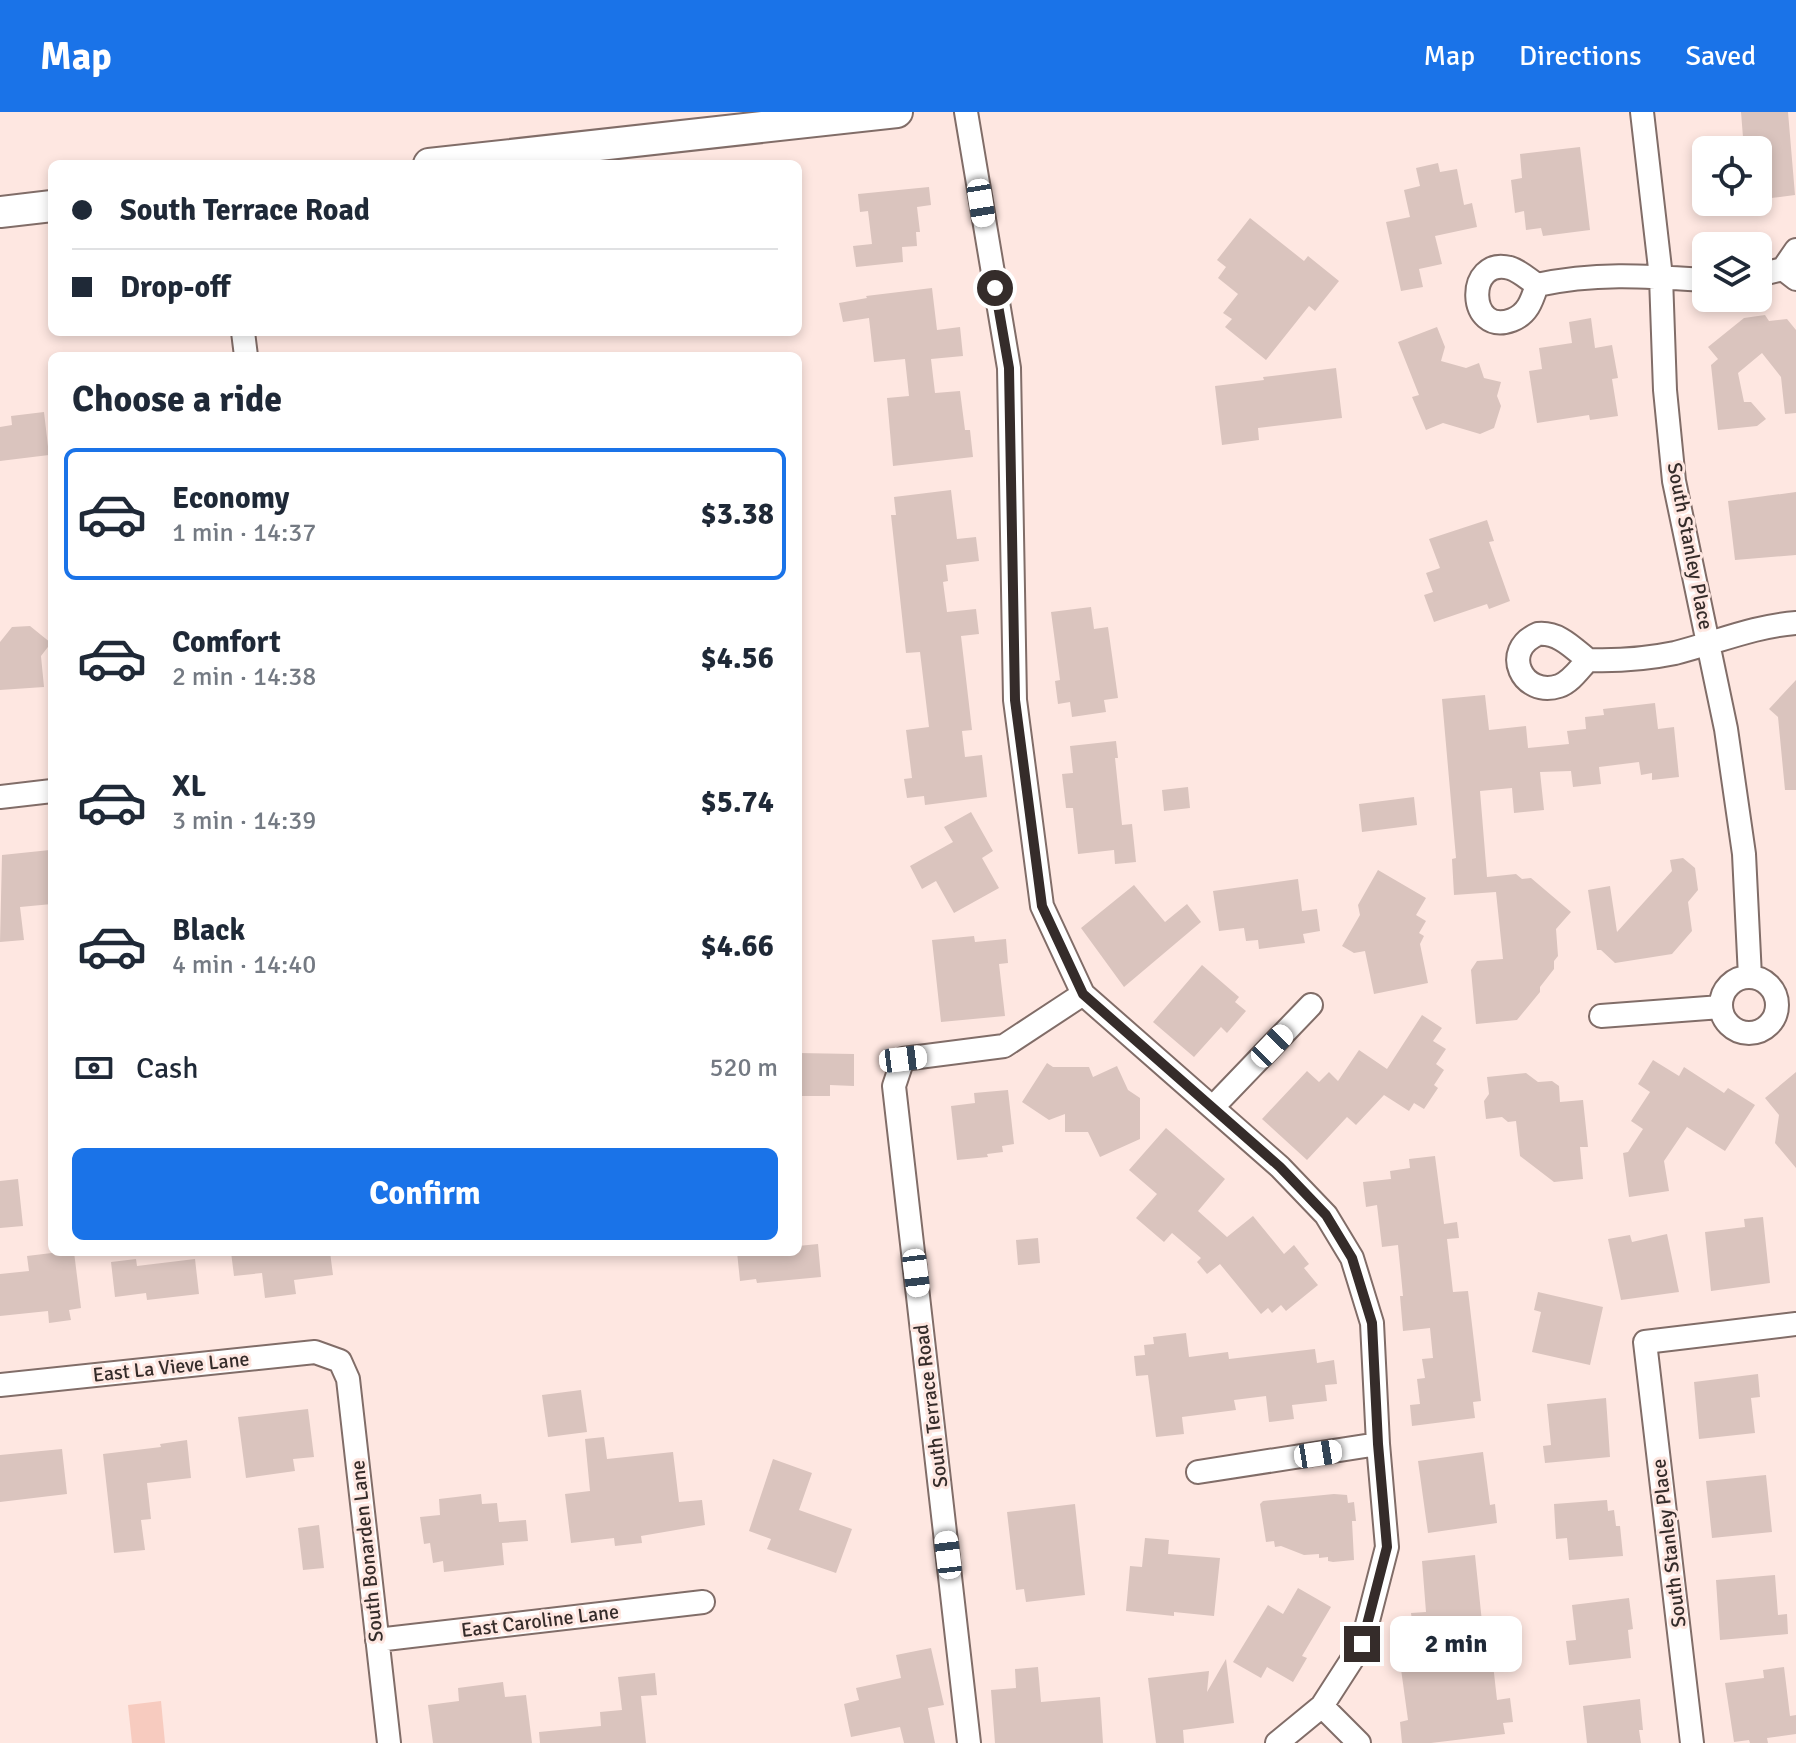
<!DOCTYPE html>
<meta charset="utf-8">
<style>
body{margin:0;font-family:Signika,sans-serif;background:#f2f2f3;color:#1f2937;height:100vh;display:flex;flex-direction:column;font-size:30px;white-space:nowrap}
*{box-sizing:border-box;margin:0}
p{font-size:26px;color:#747a83}
.icon{flex:none;width:44px;height:44px;fill:none;stroke:currentColor;stroke-width:2;stroke-linecap:round;stroke-linejoin:round}
.map{position:relative;flex:1;overflow:hidden}
.panel{position:absolute;left:48px;top:240px;width:754px;height:904px;display:flex;flex-direction:column;background:#fff;border-radius:12px;box-shadow:0 4px 12px #0003}
.panel>*{flex:none}
.top-card{position:absolute;left:48px;top:48px;width:754px;height:176px;border-radius:12px;box-shadow:0 4px 12px #0003;display:grid;align-content:center;height:176px;padding:0 24px;background:#fff}
.tools{position:absolute;left:1692px;top:24px;display:grid;gap:16px}
.tools a{display:grid;place-items:center;width:80px;height:80px;border-radius:12px;background:#fff;box-shadow:0 4px 12px #0003;font-size:40px}
.end{position:absolute;width:36px;height:36px;margin:-18px;border:10px solid #352c2a;background:#fff;box-shadow:0 0 0 4px #fff}
.from{border-radius:50%}
.bubble{position:absolute;height:56px;border-radius:12px;background:#fff;box-shadow:0 4px 12px #0003;font-size:26px;font-weight:700;line-height:56px;text-align:center}
.car{position:absolute;width:24px;height:48px;margin:-24px -12px;border-radius:10px;box-shadow:0 0 6px 2px #0007;background:linear-gradient(#fff 24%,#345 0 40%,#fff 0 76%,#345 0 86%,#fff 0)}
.top-card b{display:flex;align-items:center;gap:28px;height:76px;font-size:30px}
.top-card b+b{border-top:2px solid #e0e1e3}
.top-card i{width:20px;height:20px;background:#1f2937}
ul{padding:0;list-style:none}
li{display:flex;align-items:center;gap:24px;height:132px;margin:0 16px 12px;padding:0 8px;border:4px solid transparent;border-radius:12px}
li div{flex:1}
li b{display:block;font-size:30px}
li em{font-style:normal;font-weight:700}
li.on{border-color:#1a73e8}
li>.icon{width:72px;height:72px;stroke-width:1.5}
h2{padding:0 24px;font-size:36px;line-height:96px}
.pay{display:flex;align-items:center;gap:20px;height:88px;padding:0 24px;font-size:30px}
.pay p{margin-inline-start:auto}
.action{display:flex;gap:16px;margin-top:auto;padding:16px 24px}
.action a{flex:1;height:92px;border-radius:12px;background:#1a73e8;color:#fff;font-size:32px;font-weight:700;line-height:92px;text-align:center}
header{display:flex;align-items:center;gap:48px;box-sizing:border-box;height:112px;padding:0 40px;background:#1a73e8;color:#fff}
header strong{font-size:38px}
nav{display:flex;gap:44px;margin-inline-start:auto;font-size:28px}
.map>svg:first-child{display:block}
.green{fill:#f7cbbf}
.building{fill:#dac4be}
.lines{fill:none;stroke-linecap:round;stroke-linejoin:round}
.minor-casing{stroke:#816d68;stroke-width:26}
.secondary-casing{stroke:#816d68;stroke-width:34}
.minor{stroke:#fff;stroke-width:22}
.secondary{stroke:#fff;stroke-width:30}
.route{stroke:#352c2a;stroke-width:10}
.labels{text-anchor:middle;dominant-baseline:central;stroke-width:6;stroke-linejoin:round;paint-order:stroke}
.street-label{font-size:20px;fill:#352c2a;stroke:#fee7e1}
</style>
<header>
<strong>Map</strong>
<nav><a>Map</a><a>Directions</a><a>Saved</a></nav>
</header>
<div class="map">
<svg width="1796" height="1631" viewBox="0 0 1796 1631">
<rect width="100%" height="100%" fill="#fee7e1"/>
<path class="green" d="M161 1589 165 1631H132L128 1593Z"/>
<path class="building" d="M1741 0H1788L1795 83 1771 86 1770 76 1758 77V38H1744Z
M1580 35 1590 118 1543 124 1541 116 1526 118 1524 99 1515 101 1511 68 1522 66 1520 42Z
M1438 51 1440 60 1457 57 1464 93 1472 91 1477 115 1435 124 1442 152 1419 157 1423 175 1401 179 1386 110 1410 105 1404 78 1420 74 1416 56Z
M929 75 931 93 917 95 920 120H916L917 134 902 135 903 150 856 155 853 134 872 132 868 99 860 100 858 82Z
M1250 106 1304 149 1308 144 1339 169 1315 199 1309 194 1266 248 1225 215 1232 207 1223 201 1238 182 1218 166 1226 155 1217 148Z
M932 176 937 218 960 215 963 244 931 247 935 281 960 279 965 318H970L973 345 893 354 887 286 909 284 905 247 874 250 869 206 843 210 839 191 867 186 866 184Z
M1765 203 1769 209 1787 207 1796 218V301L1785 302 1781 265 1762 241 1738 261 1744 290H1751L1766 307 1757 314 1718 318 1711 253 1718 247 1708 235 1744 206Z
M1591 206 1595 236 1612 233 1618 266 1612 267 1618 304 1590 308 1589 303 1537 311 1529 259 1542 257 1539 236 1572 231 1569 210Z
M1437 215 1445 235 1441 249 1466 256 1479 251 1484 266 1501 270 1497 284 1501 294 1494 316 1480 322 1443 311 1426 318 1412 285 1419 283 1398 230Z
M1336 256 1342 306 1258 316 1259 328 1222 333 1215 274 1264 268 1263 265Z
M44 300 49 343 0 349V315L12 313 11 304Z
M951 378 957 427 976 425 979 449 946 453 948 469 943 470 947 500 976 497 979 522 961 524 972 618 962 619 965 645 982 643 987 685 925 693 924 684 907 686 904 667 912 666 906 618 929 615 920 540 906 541 891 403H896L894 385Z
M1796 380V443L1735 448 1728 389Z
M1487 408 1494 429 1489 430 1510 489 1489 497 1487 492 1434 510 1424 483 1433 480 1426 461 1440 456 1429 427Z
M1091 495 1094 517 1108 515 1118 586 1104 588 1106 600 1072 605 1070 590 1058 592 1055 569 1060 568 1051 500Z
M30 514 51 531 41 544 44 575 0 578V530L12 515Z
M1796 568V678H1785L1778 605 1769 597Z
M1485 583 1489 618 1526 614 1528 636 1569 632 1567 619 1586 617 1585 605 1604 603 1603 597 1655 591 1658 617 1674 615 1679 665 1652 668V661L1641 663 1639 650 1599 655 1601 672 1573 675 1571 659 1540 660 1544 698 1514 701 1512 676 1480 679 1487 765 1516 762 1522 767 1531 766 1571 800 1556 817 1558 844 1554 849V857L1540 875V880L1517 908 1476 912 1471 858 1477 849 1503 847 1496 780 1454 783 1452 747 1456 746 1442 587Z
M1116 629 1118 646H1115L1122 713 1132 712 1136 750 1115 752 1114 738 1078 742 1073 696H1066L1062 662 1073 661 1070 634Z
M1188 675 1190 696 1164 699 1162 678Z
M1414 685 1417 713 1362 720 1359 692Z
M971 700 993 739 982 746 999 776 954 801 936 769 922 777 910 754 953 730 944 715Z
M50 738 52 792 20 795 24 828 0 830 2 743Z
M1683 746 1695 756 1698 778 1688 790 1692 819 1672 842 1615 851 1601 838H1597L1588 778 1610 774 1617 820 1672 759 1670 748Z
M1378 758 1426 786 1416 803 1426 809 1419 821 1424 824 1420 832 1428 871 1374 882 1365 839 1354 841 1342 834 1360 803 1358 793Z
M1298 767 1302 799 1317 797 1320 819 1303 822 1305 831 1259 837 1258 828 1246 829 1244 816 1219 819 1213 779Z
M1134 773 1165 810 1187 792 1201 810 1124 875 1081 816Z
M974 824 975 830 1006 827 1008 851 999 852 1005 904 941 910 932 828Z
M1202 853 1239 885 1235 890 1246 899 1227 921 1221 915 1194 945 1153 910Z
M1422 903 1442 916 1433 929 1446 937 1436 952 1444 958 1434 973 1438 976 1424 997 1414 991 1409 999 1384 983 1356 1013 1347 1005 1307 1048 1262 1007 1307 959 1319 970 1329 960 1338 969 1359 938 1387 957Z
M798 941 854 942V974L830 973V984H798Z
M1653 948 1679 964 1684 955 1724 981 1728 976 1755 993 1725 1039 1687 1015 1664 1049 1669 1079 1629 1085 1623 1041 1628 1040 1643 1017 1631 1009 1650 980 1638 972Z
M1047 951 1053 955H1089L1093 965 1117 954 1128 978 1140 986V1027L1100 1045 1088 1020H1065V1002L1049 1008 1022 990Z
M1796 960V1056L1775 1031 1779 1003 1765 986Z
M1526 961 1538 970 1552 969 1559 974 1560 990 1583 988 1588 1035H1580L1583 1067 1554 1070 1520 1044 1516 1009 1508 1010 1502 1005 1486 1007 1484 989 1489 982 1487 965Z
M1008 978 1014 1032 1002 1034 1003 1040 987 1042 988 1045 957 1048 951 994 975 991 974 981Z
M1166 1016 1225 1067 1198 1099 1227 1125 1253 1104 1284 1142 1294 1133 1309 1152 1304 1156 1318 1173 1286 1199 1281 1193 1272 1201 1268 1196 1261 1202 1220 1152 1207 1162 1197 1150 1201 1146 1172 1121 1164 1130 1136 1106 1157 1082 1129 1058Z
M1435 1044 1444 1112 1457 1110 1459 1126 1447 1127 1453 1180 1468 1179 1481 1289 1473 1290 1475 1306 1412 1314 1410 1293 1420 1292 1417 1267 1425 1266 1422 1247 1433 1246 1430 1216 1403 1219 1400 1184H1403L1398 1133 1382 1135 1377 1093 1366 1095 1363 1070 1391 1067 1390 1059 1410 1056 1409 1047Z
M18 1067 23 1114 0 1116V1069Z
M1763 1105 1770 1171 1711 1179 1705 1120 1745 1115 1744 1107Z
M1667 1122 1679 1180 1621 1188 1608 1127 1630 1123 1632 1130Z
M1038 1126 1040 1151 1018 1153 1016 1128Z
M818 1132 821 1165 757 1171 756 1167 740 1169 737 1140H798V1134Z
M60 1140H74L81 1196 69 1198 71 1208 49 1211 48 1199 0 1204V1162L29 1159 27 1144Z
M231 1140H330L333 1163 294 1168 296 1182 265 1186 262 1161 234 1164Z
M136 1147 137 1154 195 1147 199 1182 147 1188 146 1181 115 1185 111 1150Z
M1538 1180 1603 1195 1590 1253 1532 1240 1541 1200 1534 1198Z
M1186 1221 1189 1245 1228 1240 1229 1247 1315 1237 1317 1251 1334 1248 1337 1272 1325 1273 1327 1289 1292 1293 1294 1307 1269 1310 1266 1284 1234 1288 1236 1298 1182 1305 1184 1322 1156 1325 1148 1263 1136 1264 1134 1244 1145 1243 1144 1233 1154 1232 1153 1225Z
M1758 1262 1760 1285 1751 1286 1755 1321 1699 1327 1694 1270Z
M581 1278 587 1320 548 1325 542 1283Z
M1606 1286 1610 1345 1545 1351 1543 1334 1551 1333 1547 1292Z
M308 1297 314 1345 293 1347 295 1359 246 1366 238 1305Z
M604 1325 607 1347 673 1340 679 1390 702 1388 705 1413 641 1424 642 1431 615 1434 614 1426 571 1431 565 1382 590 1379 585 1327Z
M187 1328 191 1366 147 1371 151 1407 141 1408 145 1438 114 1441 103 1342 161 1335 160 1332Z
M62 1337 67 1382 0 1390V1343Z
M1483 1340 1490 1393 1495 1392 1497 1411 1428 1421 1418 1349Z
M773 1347 812 1361 799 1398 852 1417 836 1461 767 1437 771 1427 749 1419Z
M1766 1363 1772 1420 1712 1426 1706 1369Z
M481 1382 482 1392 497 1391 499 1410 526 1408 528 1429 502 1431 504 1453 444 1460 443 1449 433 1451 430 1431 424 1432 420 1405 440 1403 439 1387Z
M1334 1382 1347 1383 1348 1391 1354 1390 1356 1409H1352L1354 1448 1333 1450 1328 1449V1445L1319 1446V1442L1304 1443 1281 1434 1275 1435 1274 1429 1266 1430 1260 1392 1263 1389Z
M1607 1388 1608 1399 1614 1398 1616 1414H1620L1623 1444 1569 1448 1567 1426 1556 1427 1554 1392Z
M1075 1392 1085 1483 1026 1490 1024 1477 1016 1478 1007 1400Z
M319 1413 324 1456 303 1458 298 1416Z
M1145 1426 1169 1428 1168 1442 1220 1446 1214 1504 1174 1500V1504L1126 1499 1130 1454 1142 1455Z
M1475 1443 1482 1510 1445 1514 1446 1521 1414 1524 1411 1501 1426 1500 1422 1449Z
M1775 1463 1778 1503 1787 1502 1788 1522 1720 1528 1716 1468Z
M1298 1476 1331 1495 1302 1544 1307 1546 1293 1570 1267 1555 1261 1566 1233 1550 1268 1493 1283 1502Z
M1629 1486 1633 1517 1628 1518 1631 1546 1569 1553 1566 1529 1576 1528 1572 1493Z
M931 1536 944 1593 928 1596 935 1631H904L900 1615 851 1625 844 1592 859 1588 856 1576 901 1566 896 1543Z
M1226 1547 1234 1611 1183 1618 1184 1631H1156L1148 1566 1209 1559 1207 1580Z
M1451 1551 1452 1557 1493 1552 1497 1588 1510 1586 1513 1610 1503 1611 1505 1622 1431 1631H1402L1400 1610 1408 1608 1401 1557Z
M1038 1555 1041 1590 1100 1585 1103 1631H995L991 1578 1016 1576 1015 1557Z
M1784 1555 1790 1604 1796 1603V1622L1767 1626 1768 1631H1750L1749 1628 1734 1630 1725 1571 1764 1566 1763 1558Z
M655 1561 657 1583 641 1584 646 1631H540L539 1620 601 1614 600 1600 622 1598 618 1565Z
M503 1570 505 1585 526 1583 532 1631H433L428 1593 459 1589 458 1576Z
M1640 1587 1643 1618H1639L1641 1631H1587L1583 1594Z"/>
<g class="lines">
<g class="minor-casing">
<path id="minor" d="M966 0 1009 256 1015 588 1042 794 1083 882 1280 1055 1326 1103 1352 1146 1372 1211 1378 1332 1387 1435 1362 1532 1322 1594 1277 1631
M1642 0 1661 165 1665 278 1674 369 1726 617 1744 742 1750 865
M1796 138 1783 157 1796 167
M1758 163 1783 157
M1537 173C1532 188 1528 202 1512 208 1467 225 1465 144 1510 156 1520 159 1528 167 1537 173 1595 160 1647 164 1706 168
M243 220 246 244
M1538 522C1559 520 1573 536 1588 548 1580 556 1571 570 1559 574 1522 586 1500 538 1538 522Z
M1588 548C1617 549 1646 547 1675 541 1715 531 1754 514 1796 511
M0 685 52 679
M1721 893a28 28 0 1 1 56 0a28 28 0 1 1-56 0Z
M1601 904 1721 895
M1213 995 1311 893
M0 1273 315 1240 340 1249 348 1267 389 1631
M1198 1360 1378 1332
M377 1528 703 1490
M1322 1594 1359 1631
M969 1631 894 974 903 947 1004 934 1083 882
M1692 1631 1645 1230 1796 1212"/>
</g>
<g class="secondary-casing">
<path id="secondary" d="M429 52 897 0
M0 100 52 94"/>
</g>
<use href="#minor" class="minor"/>
<use href="#secondary" class="secondary"/>
</g>
<g class="lines">
<path class="route" d="M995 176 1009 256 1015 588 1042 794 1083 882 1280 1055 1326 1103 1352 1146 1372 1211 1378 1332 1387 1435 1362 1532"/>
</g>
<g class="labels">
<g class="street-label">
<text transform="translate(1690 434) rotate(79)">South Stanley Place</text>
<text transform="translate(171 1255) rotate(-6)">East La Vieve Lane</text>
<text transform="translate(931 1294) rotate(-97)">South Terrace Road</text>
<text transform="translate(1669 1431) rotate(-97)">South Stanley Place</text>
<text transform="translate(367 1439) rotate(-96)">South Bonarden Lane</text>
<text transform="translate(540 1509) rotate(-7)">East Caroline Lane</text>
</g>
</g>
</svg>
<div class="tools">
<a><svg class="icon" aria-label="locate" viewBox="0 0 24 24"><circle cx="12" cy="12" r="6"/><path d="M12 2v4M12 18v4M2 12h4M18 12h4"/></svg></a>
<a><svg class="icon" aria-label="layers" viewBox="0 0 24 24"><path d="M12 4l9 5-9 5-9-5zM3 14l9 5 9-5"/></svg></a>
</div>
<i class="end from" style="left:995px;top:176px"></i>
<i class="end" style="left:1362px;top:1532px"></i>
<div class="bubble" style="left:1390px;top:1504px;width:132px">2 min</div>
<i class="car" style="left:981px;top:91px;rotate:171deg"></i>
<i class="car" style="left:1272px;top:934px;rotate:44deg"></i>
<i class="car" style="left:903px;top:947px;rotate:83deg"></i>
<i class="car" style="left:916px;top:1161px;rotate:173deg"></i>
<i class="car" style="left:1318px;top:1342px;rotate:81deg"></i>
<i class="car" style="left:948px;top:1443px;rotate:353deg"></i>
<div class="top-card">
<b><i class="from"></i>South Terrace Road</b>
<b><i></i>Drop-off</b>
</div>
<section class="panel">
<h2>Choose a ride</h2>
<ul>
<li class="on"><svg class="icon" aria-label="car" viewBox="0 0 24 24"><path d="M5 17H2v-5l4-1 3-4h7l3 4 3 1v5h-3M9 17h6M6 11h13"/><circle cx="7" cy="17" r="2"/><circle cx="17" cy="17" r="2"/></svg><div><b>Economy</b><p>1 min · 14:37</p></div><em>$3.38</em></li>
<li><svg class="icon" aria-label="car" viewBox="0 0 24 24"><path d="M5 17H2v-5l4-1 3-4h7l3 4 3 1v5h-3M9 17h6M6 11h13"/><circle cx="7" cy="17" r="2"/><circle cx="17" cy="17" r="2"/></svg><div><b>Comfort</b><p>2 min · 14:38</p></div><em>$4.56</em></li>
<li><svg class="icon" aria-label="car" viewBox="0 0 24 24"><path d="M5 17H2v-5l4-1 3-4h7l3 4 3 1v5h-3M9 17h6M6 11h13"/><circle cx="7" cy="17" r="2"/><circle cx="17" cy="17" r="2"/></svg><div><b>XL</b><p>3 min · 14:39</p></div><em>$5.74</em></li>
<li><svg class="icon" aria-label="car" viewBox="0 0 24 24"><path d="M5 17H2v-5l4-1 3-4h7l3 4 3 1v5h-3M9 17h6M6 11h13"/><circle cx="7" cy="17" r="2"/><circle cx="17" cy="17" r="2"/></svg><div><b>Black</b><p>4 min · 14:40</p></div><em>$4.66</em></li>
</ul>
<div class="pay"><svg class="icon" aria-label="cash" viewBox="0 0 24 24"><path d="M3 7h18v10H3z"/><circle cx="12" cy="12" r="2"/></svg>Cash<p>520 m</p></div>
<div class="action"><a>Confirm</a></div>
</section>
</div>
